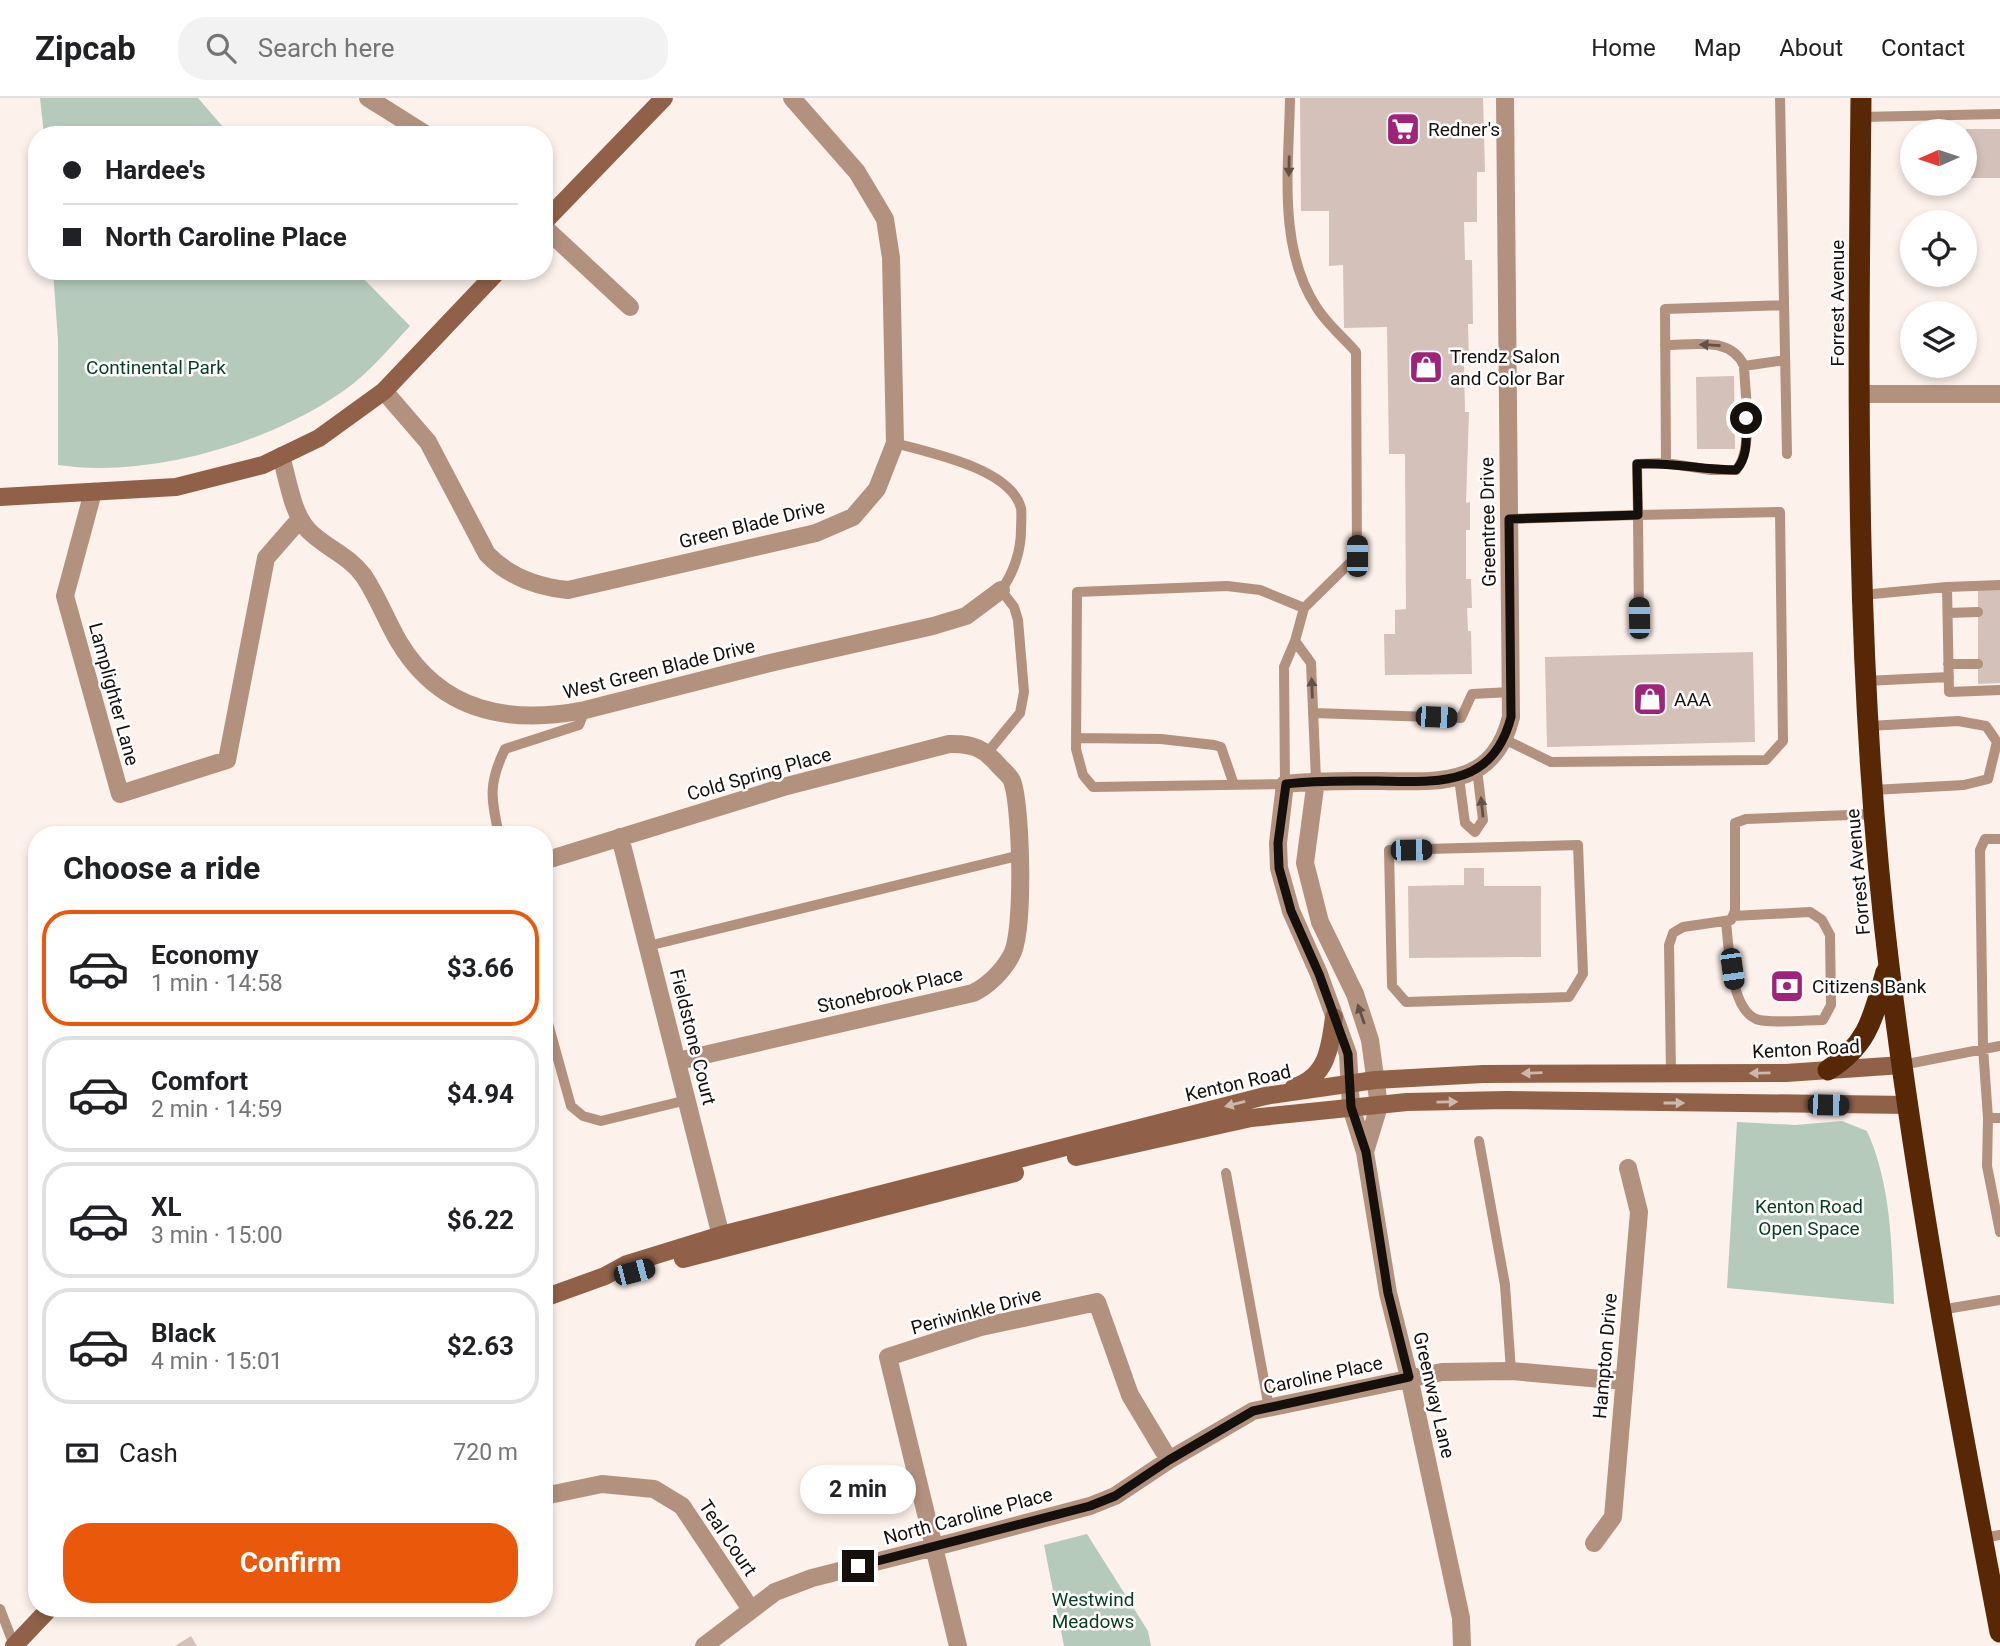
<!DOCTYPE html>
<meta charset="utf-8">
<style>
body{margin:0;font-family:Roboto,sans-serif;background:#f2f2f2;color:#202124;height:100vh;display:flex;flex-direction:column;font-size:26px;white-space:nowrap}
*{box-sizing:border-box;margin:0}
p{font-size:23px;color:#757577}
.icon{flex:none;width:38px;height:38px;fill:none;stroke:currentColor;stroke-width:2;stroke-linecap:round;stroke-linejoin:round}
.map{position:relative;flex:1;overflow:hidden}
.panel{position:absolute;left:28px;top:728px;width:525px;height:791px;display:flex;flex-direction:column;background:#fff;border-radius:28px;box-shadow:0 4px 10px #0003}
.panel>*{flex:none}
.hud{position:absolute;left:28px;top:28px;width:525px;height:154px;border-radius:28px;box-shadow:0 4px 10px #0003;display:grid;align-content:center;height:154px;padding:0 35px;background:#fff}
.needle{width:46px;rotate:267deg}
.tools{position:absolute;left:1900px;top:21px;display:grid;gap:14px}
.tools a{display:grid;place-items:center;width:77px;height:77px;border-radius:50%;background:#fff;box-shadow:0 4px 10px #0003;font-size:35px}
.end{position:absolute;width:32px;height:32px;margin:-16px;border:9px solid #16100d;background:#fff;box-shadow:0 0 0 4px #fff}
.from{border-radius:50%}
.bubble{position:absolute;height:49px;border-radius:24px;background:#fff;box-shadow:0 4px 10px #0003;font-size:23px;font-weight:700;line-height:49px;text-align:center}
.car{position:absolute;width:21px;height:42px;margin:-21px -10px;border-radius:9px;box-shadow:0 0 5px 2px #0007;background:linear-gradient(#222 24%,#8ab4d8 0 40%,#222 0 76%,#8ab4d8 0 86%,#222 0)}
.hud b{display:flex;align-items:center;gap:24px;height:66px;font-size:26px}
.hud b+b{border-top:2px solid #e0e0e0}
.hud i{width:18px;height:18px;background:#202124}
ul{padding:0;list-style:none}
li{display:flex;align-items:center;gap:21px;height:116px;margin:0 14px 10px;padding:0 21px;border:4px solid #e0e0e0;border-radius:28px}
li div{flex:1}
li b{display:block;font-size:26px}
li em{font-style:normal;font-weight:700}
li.selected{border-color:#ea580c}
li>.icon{width:63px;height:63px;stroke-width:1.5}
h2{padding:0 35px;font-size:32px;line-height:84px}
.pay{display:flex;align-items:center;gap:18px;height:77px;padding:0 35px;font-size:26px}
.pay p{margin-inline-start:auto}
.cta{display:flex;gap:14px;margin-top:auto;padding:14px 35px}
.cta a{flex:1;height:80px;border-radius:28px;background:#ea580c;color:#fff;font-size:28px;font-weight:700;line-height:80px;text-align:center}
header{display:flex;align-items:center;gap:42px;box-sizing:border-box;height:98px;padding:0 35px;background:#fff;border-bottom:2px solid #e0e0e0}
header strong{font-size:33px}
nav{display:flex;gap:38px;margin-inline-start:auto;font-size:24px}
.search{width:490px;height:63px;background:#f2f2f2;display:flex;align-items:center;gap:18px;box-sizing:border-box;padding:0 24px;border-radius:28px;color:#757577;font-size:26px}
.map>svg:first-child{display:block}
.green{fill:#b6cabc}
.building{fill:#d4c1b9}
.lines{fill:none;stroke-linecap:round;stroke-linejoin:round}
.lane{stroke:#b2917f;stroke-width:10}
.street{stroke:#b2917f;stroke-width:18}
.secondary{stroke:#906148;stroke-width:18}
.highway{stroke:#582705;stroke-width:21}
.oneway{fill:#645046}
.oneway2{fill:#cdb8ad}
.route{stroke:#16100d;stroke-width:9}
.labels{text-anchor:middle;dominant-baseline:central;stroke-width:5;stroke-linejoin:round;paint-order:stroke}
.poi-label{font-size:19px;fill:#16100d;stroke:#fff;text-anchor:start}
.street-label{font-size:19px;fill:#16100d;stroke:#fff}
.park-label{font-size:19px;fill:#063d20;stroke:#fff}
</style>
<header>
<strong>Zipcab</strong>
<div class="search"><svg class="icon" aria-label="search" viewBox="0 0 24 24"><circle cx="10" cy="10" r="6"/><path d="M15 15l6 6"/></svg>Search here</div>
<nav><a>Home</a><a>Map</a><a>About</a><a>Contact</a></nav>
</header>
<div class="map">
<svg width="2000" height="1548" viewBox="0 0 2000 1548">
<rect width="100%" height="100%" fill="#fcf1eb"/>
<path class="green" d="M40 0H198L230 37H44Z
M53 173H356L410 228C392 247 374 269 354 285 280 343 151 381 58 367V242Z
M1842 1023 1867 1033C1891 1086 1892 1148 1894 1206L1727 1190 1737 1024 1795 1027Z
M1087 1436 1148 1533 1151 1548H1064L1044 1447Z"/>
<path class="building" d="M1300 0H1483L1485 74H1477V124H1464L1465 162H1472L1473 226H1468L1469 265H1464L1465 314H1469L1466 405 1470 404V432H1466V481H1471L1472 510H1467L1468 533H1471L1472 576 1385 577 1384 536H1395V512L1406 511 1405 356H1389L1387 229 1344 230 1343 167 1329 168V113H1301Z
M1966 31H2000V80H1966Z
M1734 278 1735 351H1697L1696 279Z
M1978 491H2000V585L1978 586Z
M1753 554 1755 644 1547 649 1545 559Z
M1464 770H1484V788H1541V859L1409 860 1408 788 1464 787Z
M191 1538 197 1548H175Z"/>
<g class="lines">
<path class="lane" d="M1290 0C1289 69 1277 150 1317 210 1327 226 1344 240 1356 254L1357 458 1304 510 1260 492 1227 488 1077 494 1076 651 1083 677 1093 689 1285 686 1284 569 1295 543 1311 565 1316 682
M1780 0 1787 356
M1861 19 2000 16
M1665 247C1693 247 1731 238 1744 268 1745 295 1754 353 1736 372H1711L1666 365
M1744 268 1785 262
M895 345C930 355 1010 370 1021 410 1022 416 1021 425 1021 432 1021 452 1014 475 1001 492L1014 509 1018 522 1024 594 1020 615 988 654
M1509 421 1638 417 1639 520
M1947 489 2000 487
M1862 497 1947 489 1949 594 2000 592
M1948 515 1978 514
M1295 543 1304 510
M1948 566H1978
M1865 583 1949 579
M1313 615 1461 620 1472 596 1511 594
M1869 628 1958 623 1986 628 1997 644 1988 681 1964 687 1873 692
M1076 640 1161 641 1214 647 1221 649 1234 687
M1506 642 1551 664 1766 662 1783 643 1780 414 1638 417 1637 366 1666 365 1665 211 1784 207
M1459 680 1465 725 1475 734 1483 722 1477 671
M499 737C491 700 488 686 505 651L579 627 585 612
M2000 741H1985L1980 752 1983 949 1988 1020H2000
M1578 747 1583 876 1569 899 1406 904 1392 888 1389 752Z
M1726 824C1729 849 1730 910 1756 921 1769 926 1807 922 1823 922L1831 907 1830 837 1822 822 1810 814 1733 818
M648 848 1021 757
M544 911 571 1008 583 1018 601 1023 687 1002
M1902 967 2000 948
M1671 975 1669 847 1673 835 1683 829 1731 822 1735 813V725L1746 721 1875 716
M1988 1020 1987 1068 2000 1134
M1479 1043 1505 1187 1511 1273
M1226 1075 1269 1310
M1940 1212 2000 1202
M1983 1440 2000 1437
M0 1511 14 1547"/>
<path class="street" d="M368 0 427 37
M544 129 630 209
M384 293 428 344 487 456C509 479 538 489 568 492L816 435 853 419 877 391 895 345 891 160 885 121 857 74 792 0
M1859 296H2000
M281 358C288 381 292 416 309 433 326 450 348 457 363 477 377 497 386 522 399 544 441 614 509 627 585 612L770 565 933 528 966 518 1001 492
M93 394 65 498 120 696 227 662 266 460 300 421
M1316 682 1305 765 1320 824 1355 896 1370 942 1379 1008 1365 1054
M620 739 724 1150
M544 763 787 688 949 646C973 645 985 651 1000 669 1005 674 1012 680 1013 686 1021 712 1025 836 1011 858 1003 873 988 888 973 895L678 963
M544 1398 602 1386 654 1391 682 1408 750 1510
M1594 1445 1613 1419 1639 1114 1628 1070
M704 1548 775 1494 812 1480 958 1443 1090 1408 1115 1398 1169 1362 1253 1313 1442 1274 1511 1273 1624 1283
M958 1548 888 1259 981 1229 1097 1204 1130 1297 1169 1362
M1462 1548 1461 1520 1409 1279 1388 1195 1365 1054 1351 1009 1348 956 1319 876 1291 813 1279 770 1278 745 1285 686C1318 682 1350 683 1382 683 1442 684 1494 688 1511 619L1505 0"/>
<path class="secondary" d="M544 124 664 0
M0 399 176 389 263 367 319 340 384 293 498 173
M1294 989C1327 979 1330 950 1334 919
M1076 1059 1251 1020 1407 1004 1507 1002 1909 1007
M683 1161 1015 1075
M544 1200 605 1178 627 1166 721 1137 1265 998 1375 982 1483 976 1786 975 1902 967
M14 1548 50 1510"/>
<path class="highway" d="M1861 0C1858 290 1854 580 1889 868 1916 1092 1958 1313 2000 1534
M1828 972C1869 946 1873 919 1886 874"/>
</g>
<defs><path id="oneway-solid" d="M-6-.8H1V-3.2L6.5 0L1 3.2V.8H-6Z" transform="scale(1.75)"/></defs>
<g class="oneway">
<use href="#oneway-solid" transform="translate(1289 68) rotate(91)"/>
<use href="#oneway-solid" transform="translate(1710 247) rotate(-177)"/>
<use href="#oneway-solid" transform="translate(1312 590) rotate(-92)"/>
<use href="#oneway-solid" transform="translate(1482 709) rotate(-96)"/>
<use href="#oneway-solid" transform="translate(1361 916) rotate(-109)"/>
</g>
<g class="oneway2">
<use href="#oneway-solid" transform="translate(1532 975) rotate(178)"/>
<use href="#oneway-solid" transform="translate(1760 975) rotate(179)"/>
<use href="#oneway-solid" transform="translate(1447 1004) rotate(-1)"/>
<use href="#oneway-solid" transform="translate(1674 1005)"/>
<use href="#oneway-solid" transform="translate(1235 1006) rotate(166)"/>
</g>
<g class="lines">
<path class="route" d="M858 1468 1090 1408 1115 1398 1169 1362 1253 1313 1409 1279 1388 1195 1366 1054 1351 1009 1348 956 1319 876 1291 813 1279 770 1278 745 1286 686C1316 682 1346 683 1377 683 1437 684 1493 690 1511 619L1509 421 1638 417 1637 366C1671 364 1702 372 1736 372 1749 358 1746 338 1746 320"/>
</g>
<defs>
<g id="supermarket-square" transform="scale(1.75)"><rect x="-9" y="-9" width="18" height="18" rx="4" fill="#9e2379" stroke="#fff"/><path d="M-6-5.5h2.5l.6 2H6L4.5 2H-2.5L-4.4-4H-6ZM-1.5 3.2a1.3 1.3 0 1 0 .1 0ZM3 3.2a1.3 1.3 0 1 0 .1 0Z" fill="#fff"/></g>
<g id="shop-square" transform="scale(1.75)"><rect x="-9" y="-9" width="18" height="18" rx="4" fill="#9e2379" stroke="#fff"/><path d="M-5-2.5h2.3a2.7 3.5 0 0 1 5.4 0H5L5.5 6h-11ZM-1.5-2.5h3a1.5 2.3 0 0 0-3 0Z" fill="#fff"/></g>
<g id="bank-square" transform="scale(1.75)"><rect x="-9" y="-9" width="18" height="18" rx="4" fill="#9e2379" stroke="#fff"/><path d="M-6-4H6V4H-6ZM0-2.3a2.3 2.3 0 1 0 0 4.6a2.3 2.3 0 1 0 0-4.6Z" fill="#fff"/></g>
</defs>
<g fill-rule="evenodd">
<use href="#supermarket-square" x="1403" y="31"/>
<use href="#shop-square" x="1426" y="269"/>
<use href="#shop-square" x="1650" y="601"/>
<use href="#bank-square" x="1787" y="888"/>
</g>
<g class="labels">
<g class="poi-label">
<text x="1428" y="31">Redner's</text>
<text x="1450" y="258">Trendz Salon<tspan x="1450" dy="22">and Color Bar</tspan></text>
<text x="1674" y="601">AAA</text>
<text x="1812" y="888">Citizens Bank</text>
</g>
<g class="street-label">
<text transform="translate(1837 205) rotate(-90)">Forrest Avenue</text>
<text transform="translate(1488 424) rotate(-91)">Greentree Drive</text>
<text transform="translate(752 426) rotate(-14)">Green Blade Drive</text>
<text transform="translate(659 571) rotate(-14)">West Green Blade Drive</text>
<text transform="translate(114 596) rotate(75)">Lamplighter Lane</text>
<text transform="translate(759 676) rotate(-16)">Cold Spring Place</text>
<text transform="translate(1858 774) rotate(-95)">Forrest Avenue</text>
<text transform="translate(890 892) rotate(-13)">Stonebrook Place</text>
<text transform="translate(693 939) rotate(76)">Fieldstone Court</text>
<text transform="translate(1806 951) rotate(-3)">Kenton Road</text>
<text transform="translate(1238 985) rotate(-13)">Kenton Road</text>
<text transform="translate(976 1213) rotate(-15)">Periwinkle Drive</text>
<text transform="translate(1605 1258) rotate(-85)">Hampton Drive</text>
<text transform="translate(1323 1277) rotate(-12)">Caroline Place</text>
<text transform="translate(1434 1297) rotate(77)">Greenway Lane</text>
<text transform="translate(968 1418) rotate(-15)">North Caroline Place</text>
<text transform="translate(728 1440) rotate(56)">Teal Court</text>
</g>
<g class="park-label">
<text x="156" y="269">Continental Park</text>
<text x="1809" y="1108">Kenton Road<tspan x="1809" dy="22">Open Space</tspan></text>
<text x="1093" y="1501">Westwind<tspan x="1093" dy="22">Meadows</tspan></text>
</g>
</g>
</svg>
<div class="tools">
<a><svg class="needle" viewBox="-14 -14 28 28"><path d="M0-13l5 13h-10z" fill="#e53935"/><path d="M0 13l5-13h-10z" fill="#757577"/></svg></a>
<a><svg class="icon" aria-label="locate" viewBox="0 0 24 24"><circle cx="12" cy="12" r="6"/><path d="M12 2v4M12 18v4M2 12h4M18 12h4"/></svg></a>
<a><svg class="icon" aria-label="layers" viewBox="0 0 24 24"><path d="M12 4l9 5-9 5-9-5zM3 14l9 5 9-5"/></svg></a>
</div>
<i class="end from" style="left:1746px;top:320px"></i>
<i class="end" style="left:858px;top:1468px"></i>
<div class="bubble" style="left:800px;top:1367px;width:116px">2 min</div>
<i class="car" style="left:1357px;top:458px;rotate:0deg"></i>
<i class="car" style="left:1639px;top:520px;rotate:359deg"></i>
<i class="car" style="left:1436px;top:619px;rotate:92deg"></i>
<i class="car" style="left:1411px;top:752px;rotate:89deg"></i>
<i class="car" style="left:1732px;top:871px;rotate:172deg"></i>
<i class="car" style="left:1828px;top:1007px;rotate:91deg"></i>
<i class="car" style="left:634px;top:1174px;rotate:75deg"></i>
<div class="hud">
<b><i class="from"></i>Hardee's</b>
<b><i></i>North Caroline Place</b>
</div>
<section class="panel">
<h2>Choose a ride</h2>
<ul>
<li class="selected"><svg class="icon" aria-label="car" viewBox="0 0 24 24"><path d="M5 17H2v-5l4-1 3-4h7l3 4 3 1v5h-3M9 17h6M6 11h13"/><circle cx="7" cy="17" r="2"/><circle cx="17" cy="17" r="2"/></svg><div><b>Economy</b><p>1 min · 14:58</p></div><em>$3.66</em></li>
<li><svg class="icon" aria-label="car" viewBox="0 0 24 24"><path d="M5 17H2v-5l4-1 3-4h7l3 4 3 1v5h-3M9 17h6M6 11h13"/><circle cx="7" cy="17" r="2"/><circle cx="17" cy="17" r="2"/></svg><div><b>Comfort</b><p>2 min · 14:59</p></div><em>$4.94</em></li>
<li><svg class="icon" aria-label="car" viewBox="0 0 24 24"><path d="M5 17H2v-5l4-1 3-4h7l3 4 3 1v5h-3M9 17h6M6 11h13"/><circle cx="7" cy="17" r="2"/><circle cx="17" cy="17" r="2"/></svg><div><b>XL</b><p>3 min · 15:00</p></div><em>$6.22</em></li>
<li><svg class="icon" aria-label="car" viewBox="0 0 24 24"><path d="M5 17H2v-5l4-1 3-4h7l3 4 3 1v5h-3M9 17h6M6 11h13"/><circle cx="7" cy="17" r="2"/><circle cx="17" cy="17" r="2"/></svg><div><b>Black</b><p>4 min · 15:01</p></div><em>$2.63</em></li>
</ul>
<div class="pay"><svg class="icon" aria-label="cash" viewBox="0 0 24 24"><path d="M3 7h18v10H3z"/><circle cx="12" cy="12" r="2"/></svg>Cash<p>720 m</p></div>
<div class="cta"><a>Confirm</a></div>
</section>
</div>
